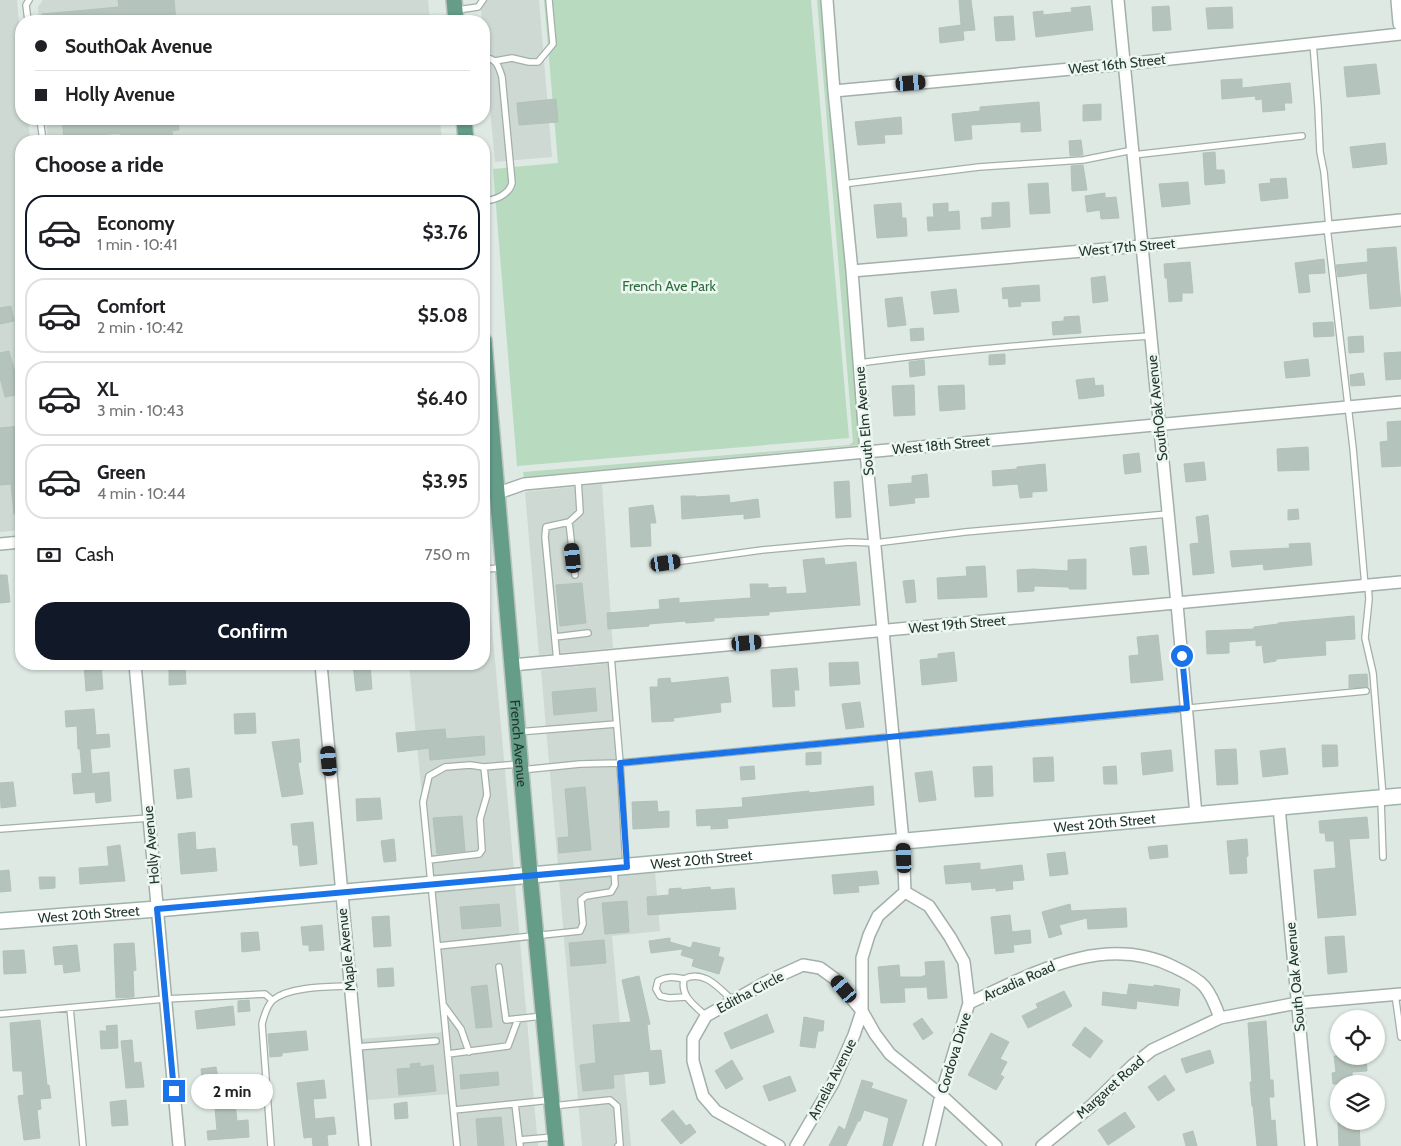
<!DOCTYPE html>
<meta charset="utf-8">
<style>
body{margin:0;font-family:Cabin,sans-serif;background:#f2f2f2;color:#202124;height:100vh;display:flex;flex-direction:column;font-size:19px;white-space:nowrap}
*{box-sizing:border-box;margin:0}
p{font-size:16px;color:#757577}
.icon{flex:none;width:28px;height:28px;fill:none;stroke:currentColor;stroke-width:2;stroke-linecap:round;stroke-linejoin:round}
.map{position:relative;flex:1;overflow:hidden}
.details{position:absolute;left:15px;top:135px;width:475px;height:535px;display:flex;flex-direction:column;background:#fff;border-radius:20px;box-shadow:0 1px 4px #0004}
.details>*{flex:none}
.hud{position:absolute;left:15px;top:15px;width:475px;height:110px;border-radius:20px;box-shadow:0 1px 4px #0004;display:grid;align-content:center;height:110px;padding:0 20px;background:#fff}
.buttons{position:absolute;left:1330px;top:1010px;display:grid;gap:10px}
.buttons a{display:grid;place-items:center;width:55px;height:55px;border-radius:50%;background:#fff;box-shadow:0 1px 4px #0004;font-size:25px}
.end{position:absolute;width:22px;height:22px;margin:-11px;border:6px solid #1a73e8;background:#fff;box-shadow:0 0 0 2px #fff}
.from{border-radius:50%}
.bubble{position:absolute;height:35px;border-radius:18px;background:#fff;box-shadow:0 1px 4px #0004;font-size:16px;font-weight:700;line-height:35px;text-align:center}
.car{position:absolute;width:15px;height:30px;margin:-15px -8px;border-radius:6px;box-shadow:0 0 4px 1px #0007;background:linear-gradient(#222 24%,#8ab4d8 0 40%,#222 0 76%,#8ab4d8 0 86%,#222 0)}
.hud b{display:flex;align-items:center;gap:18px;height:48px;font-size:19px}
.hud b+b{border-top:1px solid #e0e0e0}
.hud i{width:12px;height:12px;background:#202124}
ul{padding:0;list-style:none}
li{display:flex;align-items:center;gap:15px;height:75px;margin:0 10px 8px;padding:0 10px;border:2px solid #e0e0e0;border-radius:20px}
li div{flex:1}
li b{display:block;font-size:19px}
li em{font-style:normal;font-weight:700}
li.current{border-color:#111827}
li>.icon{width:45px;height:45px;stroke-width:1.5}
h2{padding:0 20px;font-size:22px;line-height:60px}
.pay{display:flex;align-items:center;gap:12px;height:55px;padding:0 20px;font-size:19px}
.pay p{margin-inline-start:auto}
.action{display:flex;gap:10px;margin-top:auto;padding:10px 20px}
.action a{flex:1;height:58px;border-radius:20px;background:#111827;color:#fff;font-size:20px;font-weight:700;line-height:58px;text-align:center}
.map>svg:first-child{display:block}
.built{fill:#cdd9d2}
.green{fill:#b8dabe}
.building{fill:#b4c4bc;stroke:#b1c2ba}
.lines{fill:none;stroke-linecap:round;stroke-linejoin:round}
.lane-casing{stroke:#a2b0a9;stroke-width:8}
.street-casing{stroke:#a2b0a9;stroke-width:14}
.secondary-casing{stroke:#9eb4aa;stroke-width:18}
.primary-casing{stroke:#bcc3c1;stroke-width:18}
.lane{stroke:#fff;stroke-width:5.5}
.street{stroke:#fff;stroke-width:11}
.secondary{stroke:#fff;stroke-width:15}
.primary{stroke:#659d89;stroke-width:15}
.route{stroke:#1a73e8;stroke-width:6}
.labels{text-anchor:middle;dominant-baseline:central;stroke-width:5;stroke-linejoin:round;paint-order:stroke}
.street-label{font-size:14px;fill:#21382f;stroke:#eef6f2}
.park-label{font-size:14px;fill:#2d6d3f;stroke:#eef6f2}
</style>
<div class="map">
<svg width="1401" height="1146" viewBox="0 0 1401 1146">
<rect width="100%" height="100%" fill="#dee9e3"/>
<path class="built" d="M0 0H17L21 46V119H28L30 141H21V530L0 532Z
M43 0H428L430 21H39L38 7Z
M480 0H539L552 157 495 162 484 44V21H482Z
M46 119H440L442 141H48Z
M602 484 613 648 539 655 525 492Z
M484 539 514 870 430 877 409 664H484Z
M614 663 628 859 558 866 541 670Z
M655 871 660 931 612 936 631 1146H582L559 880Z
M515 884 538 1146H456L451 1094 367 1100 361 1039 445 1032 431 892Z"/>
<path class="green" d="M544 0H811L849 438 517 466 493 169 558 163Z
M817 0H821L828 99 846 272 860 445 524 477 523 472 849 445 853 442Z"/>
<path class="building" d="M118 0H174L176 21H42V14L119 7Z
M959 0H971L975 30 963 31 964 40 940 43 939 28 961 25Z
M1090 6 1093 30 1036 37 1033 12 1043 11V15L1072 12 1071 8Z
M1169 6 1171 30 1153 31 1152 7Z
M1232 7 1233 28 1208 29 1206 8Z
M1013 16 1015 40 996 41 994 17Z
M1376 64 1380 94 1347 97 1344 67Z
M1242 79V88L1290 83 1292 103H1284L1285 110 1263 112 1262 99 1256 100 1255 96 1222 99 1221 80Z
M556 99 558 122 519 125 517 103Z
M1039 102 1041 131 1021 132V122L971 125 972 139 955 141 952 114 980 111V107Z
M1101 104V120L1083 121V105Z
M901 117 902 134 884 135 885 143 858 145 855 122Z
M62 119H178L179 130 172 131 173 141H121L120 133 64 138Z
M1081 140 1083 155 1070 156 1069 141Z
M1385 143 1387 164 1353 168 1350 147Z
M1215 152 1216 170H1224L1225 183 1205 185 1203 153Z
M1083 165 1087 190 1072 191 1071 166Z
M1286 178 1288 198 1261 201 1259 184 1271 183 1270 179Z
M1188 182 1190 204 1162 207 1159 184Z
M1048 183 1050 213 1030 214 1028 184Z
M1105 193V198L1116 197 1119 218 1101 219 1100 210 1087 212 1085 196Z
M1009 202 1010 227 982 229 981 218 992 217V203Z
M901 203 902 218H906L907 236 877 238 874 205Z
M948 203V212L959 211 960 229 928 231 927 217H934L933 204Z
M1396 247 1401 306 1370 309 1367 273 1338 277 1336 265 1368 262 1367 249Z
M1324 259 1325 273 1308 274 1310 292 1299 293 1295 263Z
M1190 262 1193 293H1182V301L1169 302 1167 278H1165L1164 264Z
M1105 276 1108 301 1093 303 1091 278Z
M1039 285 1040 301 1020 302 1021 306 1009 307 1008 298 1003 299 1002 288Z
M956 289 959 312 934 314 931 292Z
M902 297 906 325 888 327 885 299Z
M11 306 14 321 0 324V308Z
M1079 316 1081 333 1053 335 1052 322 1064 321V317Z
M1333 322 1334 336 1314 337 1313 323Z
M923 328 924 340 911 341 910 329Z
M1363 336 1364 352 1349 353 1348 337Z
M9 351 21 394 5 397 0 377V353Z
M1401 352V379L1386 380 1384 353Z
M1005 354V364L989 365V355Z
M1308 359 1310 376 1286 378 1284 362Z
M924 360 925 375 910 377 909 362Z
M1363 373 1365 385 1351 386 1350 375Z
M1094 378 1095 386 1103 385 1104 396 1079 399 1076 380Z
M914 385 915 415 894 416 892 386Z
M964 385 965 409 940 411 938 386Z
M1401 421V466L1382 467 1380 442 1388 441 1387 422Z
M21 426V514H14L11 484 0 485V428Z
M1308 447 1309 470 1278 471 1277 449Z
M1139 453 1141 472 1125 474 1123 455Z
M1204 462 1206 480 1186 482 1184 464Z
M1045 464 1047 491 1032 492V497L1020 498 1018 484 993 486 992 471 1017 469V467Z
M927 474 929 497 914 498 915 503 890 506 888 485 912 483V476Z
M849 481 851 517 836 518 834 482Z
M729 495 730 503 758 499 760 517 744 519V514L682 519 681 496H696V497Z
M653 505 656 523H650L651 546 631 547 629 508Z
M1298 509 1299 519 1288 520V510Z
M1208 515 1214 573 1193 575 1190 544 1199 543 1196 517Z
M1310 543 1312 565 1264 570 1263 564 1232 567 1230 551 1290 548 1289 544Z
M1146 546 1149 574 1133 575 1130 548Z
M824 558 825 565 856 562 860 605 769 612V615L714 618V621L686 623 685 621 649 624V626L608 629 607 613 660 609 659 600 679 598V603L751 598 750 584H768V588L786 587V594L807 593 803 560Z
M1086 559V589H1069V587L1034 586V591L1018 592 1017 570 1033 569 1068 571V560Z
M985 566 987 597 938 599 937 578 967 576 966 567Z
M0 575H7L10 602 0 603Z
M914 580 916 602 906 603 903 581Z
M582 583 586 623 560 626 556 585Z
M1354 616 1355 639 1325 641 1326 655 1276 659V661L1264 663 1262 645 1256 646V640L1229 642V653L1207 654 1206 631 1254 629V627L1278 624V623Z
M1158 635 1163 680 1131 683 1129 656 1139 655 1137 637Z
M954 652 957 681 922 685 920 660 938 658V654Z
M858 662 860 684 830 686 829 663Z
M84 664H101L103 689 86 691Z
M169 664H185L186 684 169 685Z
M353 664H370L372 689 356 691Z
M797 668 799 690H794L795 706 773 707 771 670Z
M1367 674 1368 687 1349 688V675Z
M728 677 731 702 720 703 721 712 673 718 674 721 652 722 650 687H658V679L670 678 671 683Z
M595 688 597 711 554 715 552 692Z
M860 702 864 727 846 729 842 704Z
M94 709 96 735 109 734 110 747 90 749 92 774 109 772 111 801 96 803 95 792 74 794 72 774 82 773 80 749H78L77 726 66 727 65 711Z
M255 713 256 733 235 734 234 714Z
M445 729 446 739 484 736 485 755 430 760 429 748 398 752 396 733Z
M299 739 301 762 298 763 303 794 282 797 272 742Z
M1322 745H1337L1338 766 1323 767Z
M1285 748 1288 774 1263 777 1260 751Z
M1236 749 1238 784 1217 785 1215 750Z
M1171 750 1173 771 1143 775 1141 753Z
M821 752V764L806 765V753Z
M1053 757 1054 781 1034 782 1033 758Z
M754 766 755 779 741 780 740 767Z
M992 766 993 796 975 797 973 767Z
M1116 766 1117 784H1104L1103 767Z
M189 768 192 797 177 799 174 770Z
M932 771 936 800 919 802 915 773Z
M13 782 16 806 1 808 0 783Z
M873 786 874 805 727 819 728 828 711 829V825L697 826 696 810 743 807 742 798 809 791V793Z
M585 787 591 850 559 853 558 838 569 837 565 789Z
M380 798 382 819 357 821 356 799Z
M657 801 658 812 669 811V827L633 829 632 802Z
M462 816 465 851 437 854 433 818Z
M1367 817 1369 838 1349 839 1356 915 1318 918 1314 870 1336 868 1334 841H1326L1325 833H1320L1319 821Z
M313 822 317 864 300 866 298 845H293L291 824Z
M195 832 196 850 215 848 217 871 181 874 178 834Z
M394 839 396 861 384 862 381 841Z
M1247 839 1248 856 1246 857 1247 873 1230 874 1227 841Z
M120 845 125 881 80 884 79 868 109 866 107 847Z
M1167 845 1168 857 1150 859 1148 847Z
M1065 852 1068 874 1050 876 1047 854Z
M980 863V870L1022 865 1024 880 1012 881 1013 889 996 891V888L972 890 971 882 946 884 944 866Z
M9 870 11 891 0 892V871Z
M877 871 879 884 858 886 859 892 834 894 832 875Z
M39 877H55V888L40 889Z
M710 887 711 890 734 888 736 909 648 915 647 897 669 895V889L681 888V890Z
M627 901 629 932 605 934 602 903Z
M499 904 501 926 462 929 460 907Z
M1070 904 1071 911 1126 908 1127 927 1088 929 1087 918 1059 925 1062 934 1049 938 1042 912Z
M1010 915 1012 932 1030 930 1031 943 1013 945 1014 952 995 954 991 917Z
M389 916 391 946 374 947 372 917Z
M322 925 324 950 309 951V945H303L301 927Z
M258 932 260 950 242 952 241 933Z
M1344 936 1347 972 1328 974 1325 937Z
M670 938V942L691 948 693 942 720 948 718 956 724 958 719 974 692 966 694 959 681 955 683 949 651 953 649 941Z
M604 940 606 963 571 966 569 943Z
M134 943 136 970 133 971 134 997 116 998 114 944Z
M77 945 80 971 64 973 63 964 55 965 53 947Z
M24 950 26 973 4 974 3 951Z
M944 961 947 998 928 999 927 987 904 988 905 1002 881 1003 878 967 899 965 900 977H921L926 975 925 962Z
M393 968 394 986 378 987 377 969Z
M639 976 650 1024 647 1025 650 1051 661 1050 665 1083 650 1085 649 1071 613 1075 614 1088 583 1091 580 1065 596 1063 593 1025 631 1022 622 980Z
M1129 984 1154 987V985L1180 989 1178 1006 1137 1001 1136 1009 1102 1005 1103 992 1127 995Z
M487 985 492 1027 476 1028 471 987Z
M1064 991 1072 1006 1028 1028 1022 1016 1038 1008 1036 1004Z
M249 1000 250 1011 238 1012V1001Z
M233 1006 235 1025 197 1029 195 1011Z
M767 1014 774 1032 731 1049 724 1033Z
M804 1017 824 1021 823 1031H818L815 1048 800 1046Z
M922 1018 933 1033 923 1040 913 1024Z
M40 1020 47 1085H49L51 1098 40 1099 41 1109 37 1110 40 1138 24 1140 18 1096 24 1095 22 1071H13L10 1023Z
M1266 1021 1270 1080H1273L1274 1097H1269L1271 1121 1275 1120 1277 1146H1257L1253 1106H1252L1250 1082H1252L1248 1023Z
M117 1025 118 1048 101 1049 100 1031H107L106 1026Z
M1085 1027 1103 1041 1090 1058 1072 1045Z
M306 1031 308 1050 282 1053V1056L270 1057 268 1034Z
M991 1033 1009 1042 1000 1059 1007 1062 1000 1075 1004 1077 996 1090 968 1075Z
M132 1040 134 1063 141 1062 144 1087 126 1088 121 1041Z
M1210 1050 1214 1063 1186 1073 1181 1059Z
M1334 1056H1366L1367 1071 1352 1072 1353 1084H1333L1332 1073 1336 1072Z
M732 1060 743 1079 726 1089 715 1071Z
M420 1063V1067L433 1065 436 1091 399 1095 397 1069 411 1068 410 1064Z
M216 1067 218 1078 232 1077 237 1121 248 1120 249 1137 208 1140 207 1131 217 1130 214 1098 204 1099 201 1069Z
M498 1072 499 1085 461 1089 460 1075Z
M1165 1075 1175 1090 1158 1101 1148 1087Z
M790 1076 796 1091 769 1101 763 1086Z
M324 1080 326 1098 313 1099 315 1119 334 1117 336 1134 327 1135 328 1146H313L312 1137 304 1138 297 1083Z
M862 1080 873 1083 871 1088 907 1100 892 1146H883L889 1118 864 1110 860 1121H858L846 1146H829L839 1126 845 1130Z
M126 1100 128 1125 112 1126 110 1102Z
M407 1102 408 1118 395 1119 394 1104Z
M673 1110 686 1126 690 1124 696 1132 681 1144 661 1120Z
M1125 1112 1135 1127 1108 1145 1098 1130Z
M501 1117 504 1146H478L476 1119Z
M1359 1121 1360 1146H1339L1338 1122Z
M1193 1131 1197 1146H1186L1183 1134Z"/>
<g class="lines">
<g class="lane-casing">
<path id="lane" d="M457 10 478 7 483 0
M28 21 26 5 29 0
M1313 43 1318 107 1320 152 1324 172 1329 227
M484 58C496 57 499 67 502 77L512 183C509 195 495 200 484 201
M495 61 512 58 529 62H538L553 44 549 0
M40 119 43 141
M1133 155 1302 136
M843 184 979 167 1083 160 1133 150
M1327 227 1353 448 1365 586
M859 363C956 350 1053 342 1150 336
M569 522 575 575
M653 565 762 550 849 542 875 543 965 532 1168 514
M484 569 502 568
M1368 585 1369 599 1365 638 1373 673 1383 797
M555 637 588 633
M611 656 620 763 1366 691
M557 661 545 537 546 527 569 522 580 512 578 479
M518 732 616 724
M521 770 580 764 620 763 626 865
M1381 800 1383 857
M0 829 149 818
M429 860 479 854 482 850 480 819 487 795 484 767
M438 946 580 931 583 924 581 900 586 896 611 892 615 885 614 868
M499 967 506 1020 543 1016
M684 979C674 977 667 976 658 981L656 989 660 996 669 998 686 997
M1395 994 1401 1037
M444 1006 461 1029 469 1052
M70 1008 83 1146
M0 1014 165 999 265 994 272 1000
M706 1016C694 1005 680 996 684 979 704 969 719 988 733 1001
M356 1047 436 1041
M448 1054 508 1046 518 1019
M515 1104 520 1146
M552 1106 610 1100 617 1106 620 1145 618 1146
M454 1110 551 1100
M519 1140 554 1137
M271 1146 262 1024C264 1016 267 1005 273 1000 289 986 330 987 350 986
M457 1146 423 802 429 776 445 767 470 765 484 767 519 764"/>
</g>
<g class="street-casing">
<path id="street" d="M827 0 834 91 852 271 866 452 903 841 905 892 878 916 869 935 862 958V1011L875 1034 890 1054 941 1095 996 1146
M1118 0 1177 604 1196 815
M834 91 1125 64 1401 34
M852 271 1141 246 1401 220
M484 498 524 484 1401 402
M0 544 21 542
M135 664 179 1146
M321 664 365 1146
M512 665 1401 582
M1279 807 1311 1146
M905 892 929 906 950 937 964 962 969 1003 941 1095 929 1146
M969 1003C1032 974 1104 932 1174 967 1204 981 1209 987 1220 1018
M779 1146 716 1111 703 1096 693 1061V1039L706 1016 770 980 803 965 820 968 835 979 862 1011 854 1035 833 1083 796 1146
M1042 1146 1090 1107 1133 1065 1152 1050 1220 1018 1297 1003 1401 994"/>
</g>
<g class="secondary-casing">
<g id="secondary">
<path d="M1399 0 1401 23"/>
<path id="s1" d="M0 921 157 909 1401 796"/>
</g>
</g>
<g class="primary-casing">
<g id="primary">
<path d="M454 0 456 21"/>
<path d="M464 119 466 141"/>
<path id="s2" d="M484 341 530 875 556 1146"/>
</g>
</g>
<use href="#lane" class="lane"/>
<use href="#street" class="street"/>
<use href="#secondary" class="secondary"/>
<use href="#primary" class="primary"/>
</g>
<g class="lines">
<path class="route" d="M174 1091 157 909 627 867 620 763 1187 708 1182 656"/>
</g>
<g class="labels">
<g class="street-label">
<text transform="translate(1117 64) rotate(-6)">West 16th Street</text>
<text transform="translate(1127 247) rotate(-5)">West 17th Street</text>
<text transform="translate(1157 408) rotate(-96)">SouthOak Avenue</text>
<text transform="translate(864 421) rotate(-95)">South Elm Avenue</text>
<text transform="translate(941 445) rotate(-5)">West 18th Street</text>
<text transform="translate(957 624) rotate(-5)">West 19th Street</text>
<text stroke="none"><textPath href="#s2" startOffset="404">French Avenue</textPath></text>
<text stroke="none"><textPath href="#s1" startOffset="1109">West 20th Street</textPath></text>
<text transform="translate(151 845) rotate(-95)">Holly Avenue</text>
<text stroke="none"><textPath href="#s1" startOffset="704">West 20th Street</textPath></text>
<text stroke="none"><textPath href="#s1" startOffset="89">West 20th Street</textPath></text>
<text transform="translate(346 950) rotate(-96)">Maple Avenue</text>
<text transform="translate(1295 977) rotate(-95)">South Oak Avenue</text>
<text transform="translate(1019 981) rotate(-24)">Arcadia Road</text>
<text transform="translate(750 992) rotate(-28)">Editha Circle</text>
<text transform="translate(954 1053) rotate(-73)">Cordova Drive</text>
<text transform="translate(832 1079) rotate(-63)">Amelia Avenue</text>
<text transform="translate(1110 1087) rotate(-42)">Margaret Road</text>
</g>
<g class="park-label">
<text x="669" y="286">French Ave Park</text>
</g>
</g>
</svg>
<div class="buttons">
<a><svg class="icon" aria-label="locate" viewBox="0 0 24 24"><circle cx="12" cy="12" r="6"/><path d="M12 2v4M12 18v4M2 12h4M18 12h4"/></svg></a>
<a><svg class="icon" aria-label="layers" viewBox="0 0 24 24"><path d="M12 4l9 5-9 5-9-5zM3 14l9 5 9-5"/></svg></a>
</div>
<i class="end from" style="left:1182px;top:656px"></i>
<i class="end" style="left:174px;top:1091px"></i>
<div class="bubble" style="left:191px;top:1074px;width:82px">2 min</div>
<i class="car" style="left:911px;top:83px;rotate:85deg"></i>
<i class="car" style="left:573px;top:558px;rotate:354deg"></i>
<i class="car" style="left:666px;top:563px;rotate:82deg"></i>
<i class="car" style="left:747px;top:643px;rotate:85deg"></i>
<i class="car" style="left:329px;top:761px;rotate:355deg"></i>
<i class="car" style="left:904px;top:858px;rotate:357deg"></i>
<i class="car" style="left:844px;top:989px;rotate:320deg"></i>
<div class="hud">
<b><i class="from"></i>SouthOak Avenue</b>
<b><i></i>Holly Avenue</b>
</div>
<section class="details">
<h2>Choose a ride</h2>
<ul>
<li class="current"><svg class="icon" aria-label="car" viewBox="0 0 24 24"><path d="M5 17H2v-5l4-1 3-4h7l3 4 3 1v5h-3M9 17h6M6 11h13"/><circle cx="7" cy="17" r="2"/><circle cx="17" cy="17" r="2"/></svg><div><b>Economy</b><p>1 min · 10:41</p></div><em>$3.76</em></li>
<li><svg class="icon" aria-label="car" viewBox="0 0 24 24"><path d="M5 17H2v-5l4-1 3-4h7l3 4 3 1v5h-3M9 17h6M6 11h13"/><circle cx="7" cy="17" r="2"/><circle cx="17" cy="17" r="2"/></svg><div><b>Comfort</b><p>2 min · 10:42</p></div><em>$5.08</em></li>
<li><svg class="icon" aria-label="car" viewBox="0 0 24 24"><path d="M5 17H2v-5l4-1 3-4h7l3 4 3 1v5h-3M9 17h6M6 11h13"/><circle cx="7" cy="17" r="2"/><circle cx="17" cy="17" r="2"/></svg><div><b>XL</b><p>3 min · 10:43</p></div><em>$6.40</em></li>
<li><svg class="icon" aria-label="car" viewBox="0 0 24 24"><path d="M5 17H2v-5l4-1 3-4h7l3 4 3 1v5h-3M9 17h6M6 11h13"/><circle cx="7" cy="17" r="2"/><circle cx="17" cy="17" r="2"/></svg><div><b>Green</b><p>4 min · 10:44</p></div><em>$3.95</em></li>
</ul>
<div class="pay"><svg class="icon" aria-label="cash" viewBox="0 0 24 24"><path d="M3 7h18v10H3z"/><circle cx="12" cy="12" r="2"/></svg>Cash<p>750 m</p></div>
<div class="action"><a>Confirm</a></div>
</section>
</div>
